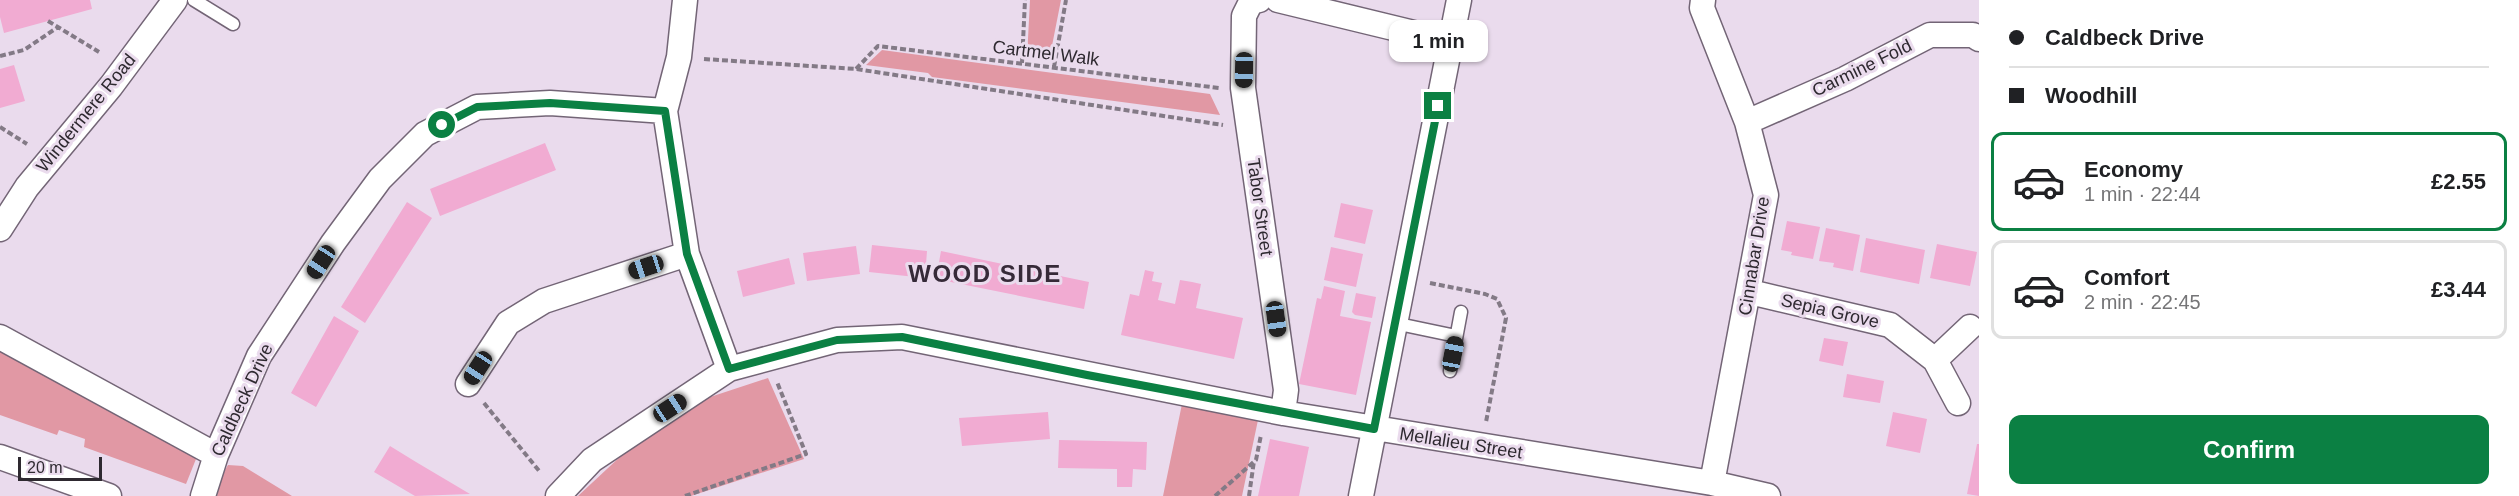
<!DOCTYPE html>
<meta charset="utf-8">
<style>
body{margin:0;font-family:Arial,sans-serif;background:#f2f2f2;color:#202124;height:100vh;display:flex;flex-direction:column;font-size:22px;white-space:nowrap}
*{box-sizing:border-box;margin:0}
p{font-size:20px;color:#757577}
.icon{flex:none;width:33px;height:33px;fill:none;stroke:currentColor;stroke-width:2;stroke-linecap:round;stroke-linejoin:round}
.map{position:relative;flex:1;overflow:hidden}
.side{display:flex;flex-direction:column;background:#fff;width:540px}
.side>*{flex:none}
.hud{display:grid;align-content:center;height:132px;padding:0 30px;background:#fff}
.scale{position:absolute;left:18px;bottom:15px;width:84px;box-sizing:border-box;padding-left:6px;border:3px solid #2e2930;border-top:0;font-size:16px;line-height:21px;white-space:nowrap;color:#2e2930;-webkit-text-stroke:4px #eadbed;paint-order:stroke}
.end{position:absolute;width:27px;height:27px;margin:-14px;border:8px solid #0b8043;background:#fff;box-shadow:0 0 0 3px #fff}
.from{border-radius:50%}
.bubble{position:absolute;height:42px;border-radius:12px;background:#fff;box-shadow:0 2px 4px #0004;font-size:20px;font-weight:700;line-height:42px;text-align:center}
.car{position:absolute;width:18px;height:36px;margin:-18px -9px;border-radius:8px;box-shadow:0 0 4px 2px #0007;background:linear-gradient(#222 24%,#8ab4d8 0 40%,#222 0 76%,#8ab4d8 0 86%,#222 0)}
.hud b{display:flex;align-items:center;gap:21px;height:57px;font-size:22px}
.hud b+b{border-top:2px solid #e0e0e0}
.hud i{width:15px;height:15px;background:#202124}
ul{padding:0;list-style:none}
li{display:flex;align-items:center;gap:18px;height:99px;margin:0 12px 9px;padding:0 18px;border:3px solid #e0e0e0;border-radius:12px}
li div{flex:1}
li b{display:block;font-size:22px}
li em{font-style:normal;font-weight:700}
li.on{border-color:#0b8043}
li>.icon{width:54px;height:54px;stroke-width:1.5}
.button{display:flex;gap:12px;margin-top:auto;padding:12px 30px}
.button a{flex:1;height:69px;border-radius:12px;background:#0b8043;color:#fff;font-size:24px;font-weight:700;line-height:69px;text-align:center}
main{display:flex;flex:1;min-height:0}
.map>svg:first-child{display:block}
.green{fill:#e198a4}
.building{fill:#f1abd2}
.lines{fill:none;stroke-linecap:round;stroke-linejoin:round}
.service-casing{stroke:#736576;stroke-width:15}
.minor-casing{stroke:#736576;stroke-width:27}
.path{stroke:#837a86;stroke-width:4;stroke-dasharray:6 3;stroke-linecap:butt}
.service{stroke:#fff;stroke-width:12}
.minor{stroke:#fff;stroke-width:24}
.route{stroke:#0b8043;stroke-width:8}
.labels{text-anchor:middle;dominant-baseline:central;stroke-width:6;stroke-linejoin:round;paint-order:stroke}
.street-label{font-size:18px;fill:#2e2930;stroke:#eadbed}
.district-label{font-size:24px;font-weight:bold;letter-spacing:1.5px;fill:#362a38;stroke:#eadbed}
</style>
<main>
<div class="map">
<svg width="1979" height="496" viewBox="0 0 1979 496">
<rect width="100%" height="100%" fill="#eadbed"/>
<path class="green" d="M1030 0H1061L1049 61 1027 58Z
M882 50 1210 94 1220 115 932 77 928 73 866 65Z
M0 344 198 454 186 484 84 447 85 439 59 430 57 435 0 415Z
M768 378 804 459 691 496H578L637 441 695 402Z
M1182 404 1258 420 1242 496H1163Z
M228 465 243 466 292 496H217L222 475Z"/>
<path class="building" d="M0 0H90L92 9 4 33 0 17Z
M14 65 25 101 0 108V69Z
M545 143 556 170 440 216 430 189Z
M407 202 432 218 365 323 341 307Z
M1341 203 1373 210 1365 244 1334 237Z
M1787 221 1820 227 1813 259 1791 255 1792 252 1781 250Z
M1826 228 1860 235 1853 271 1833 267 1834 263 1819 261Z
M1866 238 1925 250 1919 284 1860 272Z
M1937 244 1977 252 1970 286 1930 278Z
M872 245 927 251 925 278 869 272Z
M856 246 860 274 807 281 803 253Z
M1331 247 1363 254 1356 287 1324 280Z
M941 251 1089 282 1084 309 936 279Z
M789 258 795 284 743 297 737 271Z
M1145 270 1154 272 1152 281 1162 283 1158 300 1175 304 1180 280 1192 282 1201 284 1196 308 1243 318 1234 359 1121 335 1130 294 1139 296Z
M1324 286 1345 291 1340 316 1371 322 1356 395 1299 384 1317 298 1321 299Z
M1356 293 1376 297 1372 318 1355 315 1352 312Z
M334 316 359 331 316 407 291 393Z
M1824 338 1848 342 1843 366 1819 361Z
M1847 374 1884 381 1880 403 1843 397Z
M1048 412 1050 439 962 446 959 418Z
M1893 412 1927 419 1920 453 1886 446Z
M1270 439 1309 447 1299 496H1258Z
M1059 440 1147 442 1146 470 1133 469 1132 487H1117V469L1058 468Z
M1977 444H1979V496L1967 494Z
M390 446 416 462 470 494 415 496 374 472Z"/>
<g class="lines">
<g class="service-casing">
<path id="service" d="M194 0 233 24
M1394 323 1456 336
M1450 371 1461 312"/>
</g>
<g class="minor-casing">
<path id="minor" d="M685 0 679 57 665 111 687 254 729 369
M1259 0 1251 2 1244 16 1243 88 1286 390 1283 413
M1278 0 1451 42
M1703 0 1702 8 1747 122 1766 195 1712 483
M1747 122 1845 79 1930 35H1973L1979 39
M0 229 27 187 111 86 175 0
M1750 292 1890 325 1935 360 1958 403
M0 337 216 455
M1935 360 1970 327
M468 384 508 323 544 301 687 254
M0 457 109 496
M203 496 216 455 259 356 333 243 380 179 425 134 477 107 550 103 665 111
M558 496 592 460 729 369 837 340 902 337 1283 413 1712 483 1768 496
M1361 496 1459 0"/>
</g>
<path class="path" d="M48 21 99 52
M0 56 24 50 58 27
M704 59 856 69 1223 125
M1022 63 1025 0
M1054 67 1066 0
M856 69 878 46 1219 88
M0 127 27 144
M1430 283 1485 294 1497 299 1506 318 1486 422
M484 403 540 472
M685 496 806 454 777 382
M1215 496 1256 460 1261 435
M1249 496 1254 461"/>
<use href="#service" class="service"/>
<use href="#minor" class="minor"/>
</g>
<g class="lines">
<path class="route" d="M442 125 477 107 550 103 665 111 687 254 729 369 837 340 902 337 1087 375 1374 429 1438 106"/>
</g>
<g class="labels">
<g class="street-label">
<text transform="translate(1046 53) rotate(7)">Cartmel Walk</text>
<text transform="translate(1862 68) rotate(-26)">Carmine Fold</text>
<text transform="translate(86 113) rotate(-51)">Windermere Road</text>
<text transform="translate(1260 207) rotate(82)">Tabor Street</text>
<text transform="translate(1754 256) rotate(-81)">Cinnabar Drive</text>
<text transform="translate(1830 311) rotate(13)">Sepia Grove</text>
<text transform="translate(242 400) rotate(-65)">Caldbeck Drive</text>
<text transform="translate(1461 443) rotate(9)">Mellalieu Street</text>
</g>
<g class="district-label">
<text x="985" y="273">WOOD SIDE</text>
</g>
</g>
</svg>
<div class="scale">20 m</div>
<i class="end from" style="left:442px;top:125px"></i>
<i class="end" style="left:1438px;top:106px"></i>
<div class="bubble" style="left:1389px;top:20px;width:99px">1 min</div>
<i class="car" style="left:1244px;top:70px;rotate:181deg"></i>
<i class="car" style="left:321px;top:262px;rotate:213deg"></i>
<i class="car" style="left:646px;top:267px;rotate:252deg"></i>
<i class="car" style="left:1276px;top:319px;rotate:172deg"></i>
<i class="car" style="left:1453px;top:354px;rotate:11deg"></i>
<i class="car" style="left:478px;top:368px;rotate:213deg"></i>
<i class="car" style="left:670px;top:408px;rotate:57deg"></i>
</div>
<section class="side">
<div class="hud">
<b><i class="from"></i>Caldbeck Drive</b>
<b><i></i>Woodhill</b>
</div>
<ul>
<li class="on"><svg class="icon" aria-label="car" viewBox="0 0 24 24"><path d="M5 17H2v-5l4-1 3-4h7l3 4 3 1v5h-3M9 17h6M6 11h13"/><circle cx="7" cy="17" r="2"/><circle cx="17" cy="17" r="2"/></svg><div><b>Economy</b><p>1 min · 22:44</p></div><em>£2.55</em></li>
<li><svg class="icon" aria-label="car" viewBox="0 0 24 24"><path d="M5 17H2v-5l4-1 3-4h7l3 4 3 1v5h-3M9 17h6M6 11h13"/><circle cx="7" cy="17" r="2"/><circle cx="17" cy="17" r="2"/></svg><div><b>Comfort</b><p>2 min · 22:45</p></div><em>£3.44</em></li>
</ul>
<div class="button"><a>Confirm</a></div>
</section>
</main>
